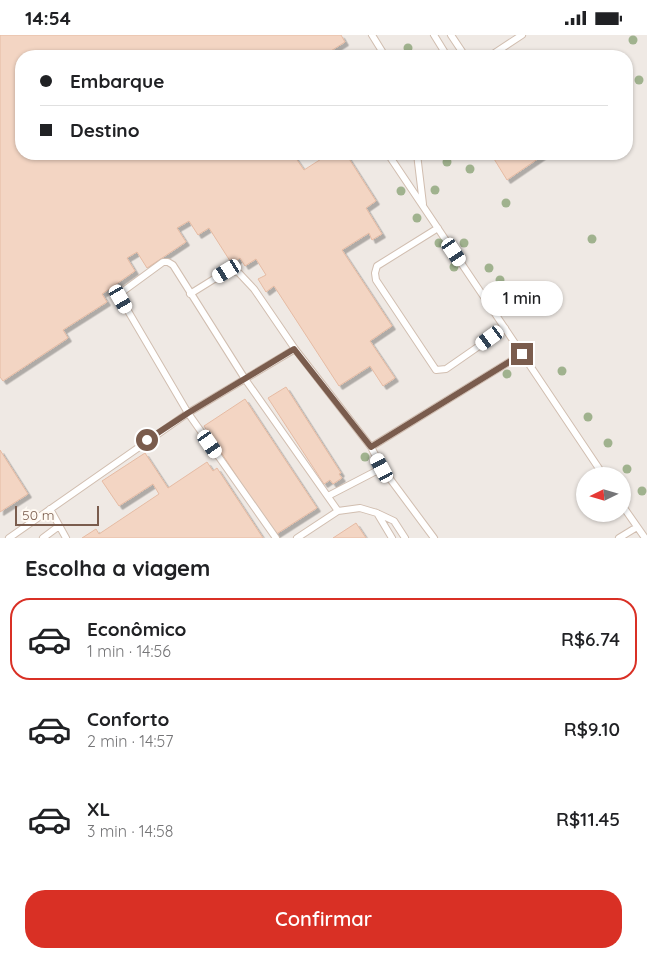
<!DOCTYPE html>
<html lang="pt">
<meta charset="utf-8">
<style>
body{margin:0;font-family:Quicksand,sans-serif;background:#f6f6f6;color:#202124;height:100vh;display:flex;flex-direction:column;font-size:19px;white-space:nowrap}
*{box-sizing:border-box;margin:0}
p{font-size:16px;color:#757577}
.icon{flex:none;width:28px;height:28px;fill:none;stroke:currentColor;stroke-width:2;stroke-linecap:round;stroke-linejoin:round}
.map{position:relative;height:503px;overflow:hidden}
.panel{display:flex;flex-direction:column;background:#fff;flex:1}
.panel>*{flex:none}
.top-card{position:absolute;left:15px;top:15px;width:618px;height:110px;border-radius:20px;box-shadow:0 1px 4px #0004;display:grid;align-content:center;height:110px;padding:0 25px;background:#fff}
.needle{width:32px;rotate:265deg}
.fabs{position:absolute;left:576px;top:432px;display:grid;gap:10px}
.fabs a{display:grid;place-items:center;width:55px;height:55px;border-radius:50%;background:#fff;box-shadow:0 1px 4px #0004;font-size:25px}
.scale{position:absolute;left:15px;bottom:12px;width:84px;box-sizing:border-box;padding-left:5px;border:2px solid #7a5c4d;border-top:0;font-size:14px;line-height:18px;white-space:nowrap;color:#7a5c4d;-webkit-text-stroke:4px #fffaf3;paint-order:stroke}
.end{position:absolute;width:22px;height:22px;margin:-11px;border:6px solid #7a5c4d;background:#fff;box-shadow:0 0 0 2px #fff}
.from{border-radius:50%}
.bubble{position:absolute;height:35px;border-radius:18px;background:#fff;box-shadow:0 1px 4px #0004;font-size:16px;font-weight:600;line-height:35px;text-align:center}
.car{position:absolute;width:15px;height:30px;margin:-15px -8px;border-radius:6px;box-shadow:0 0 4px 1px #0007;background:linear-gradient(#fff 24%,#345 0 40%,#fff 0 76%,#345 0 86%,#fff 0)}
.top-card b{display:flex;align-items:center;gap:18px;height:48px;font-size:19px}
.top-card b+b{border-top:1px solid #e0e0e0}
.top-card i{width:12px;height:12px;background:#202124}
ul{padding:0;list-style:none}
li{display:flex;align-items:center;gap:15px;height:82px;margin:0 10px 8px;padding:0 15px;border:2px solid transparent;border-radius:20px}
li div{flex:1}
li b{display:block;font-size:19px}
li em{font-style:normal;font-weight:600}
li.selected{border-color:#d93025}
li>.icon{width:45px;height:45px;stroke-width:1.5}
h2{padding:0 25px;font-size:22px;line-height:60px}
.action{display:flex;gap:10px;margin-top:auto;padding:10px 25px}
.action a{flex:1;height:58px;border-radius:20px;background:#d93025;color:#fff;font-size:20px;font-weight:600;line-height:58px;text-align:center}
.status{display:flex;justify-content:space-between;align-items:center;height:35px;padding:0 25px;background:#fff;direction:ltr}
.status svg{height:14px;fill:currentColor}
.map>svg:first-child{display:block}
.industrial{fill:#efe9e4;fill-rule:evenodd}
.building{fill:#f3d5c3;stroke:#e6bba3;filter:url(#shadow)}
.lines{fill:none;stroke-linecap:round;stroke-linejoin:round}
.service-casing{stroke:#d1beb0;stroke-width:8}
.service{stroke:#fff;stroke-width:6}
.tree{fill:#a0b28e}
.route{stroke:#7a5c4d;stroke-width:6}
</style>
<div class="status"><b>14:54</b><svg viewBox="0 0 49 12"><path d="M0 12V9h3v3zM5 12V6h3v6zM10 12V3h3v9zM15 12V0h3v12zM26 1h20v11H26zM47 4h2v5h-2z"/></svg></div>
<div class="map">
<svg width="647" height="503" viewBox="0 0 647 503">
<defs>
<filter id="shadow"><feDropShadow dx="3.5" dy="3.5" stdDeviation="0" flood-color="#0004"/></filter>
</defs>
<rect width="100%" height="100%" fill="#fdf6ec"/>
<path class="industrial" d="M0 0H647V503H0ZM21 21H626V119H21ZM585 441H622V479H585Z"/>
<path class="building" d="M0 0H341L345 7 323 21H21V119H293L304 135 329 119H346L376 166 366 173 382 199 372 205 369 198 342 215 392 291 370 306 395 343 383 351 370 331 339 351 274 251 266 257 258 244 266 240 256 224 245 231 240 223 232 229 209 193 198 200 189 186 177 193 186 207 147 233 137 217 127 223 135 236 102 259 107 267 63 295 68 303 3 346 0 342Z
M491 119H545L507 145Z
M286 352 341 438 339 439 342 443 333 449 330 445 324 449 268 363Z
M245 364 317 473 275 500 204 391Z
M0 415 28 459 0 477Z
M145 418 168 453 207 427 213 436 217 433 263 503H82L96 494 99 499 159 459 153 449 119 471 102 446Z
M356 488 366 503H333Z"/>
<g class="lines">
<g class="service-casing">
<path id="service" d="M372 0 385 21
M434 0 447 21
M451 0 465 21
M490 21 522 0
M388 119 604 441
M417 119 423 169
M438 193 377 231 375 238 376 245 436 335 446 334 505 293
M190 259 227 236H234L239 238 254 254 295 314 371 412 522 319
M382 433 434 503
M328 461 382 433 371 412
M622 470 645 503
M50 474 66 503
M377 478 394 486 405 503
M9 503 188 378 295 314
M43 503 59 491
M276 503 188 378 121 264 122 257 163 227H168L173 230 245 344 338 476
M297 503 338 476 360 473 377 478 392 503
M619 503 637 492"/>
</g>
<use href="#service" class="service"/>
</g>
<g class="tree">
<circle cx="633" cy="5" r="4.5"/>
<circle cx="408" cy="13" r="4.5"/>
<circle cx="639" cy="45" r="4.5"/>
<circle cx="447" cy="127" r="4.5"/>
<circle cx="470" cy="134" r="4.5"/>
<circle cx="435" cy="155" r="4.5"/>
<circle cx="401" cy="156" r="4.5"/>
<circle cx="506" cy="168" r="4.5"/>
<circle cx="417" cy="183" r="4.5"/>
<circle cx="592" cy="204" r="4.5"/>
<circle cx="439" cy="208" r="4.5"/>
<circle cx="464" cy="208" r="4.5"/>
<circle cx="454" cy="232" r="4.5"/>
<circle cx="489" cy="233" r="4.5"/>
<circle cx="500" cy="245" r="4.5"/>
<circle cx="513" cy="269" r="4.5"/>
<circle cx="562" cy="336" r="4.5"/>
<circle cx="507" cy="339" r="4.5"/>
<circle cx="588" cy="382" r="4.5"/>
<circle cx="608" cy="408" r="4.5"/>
<circle cx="365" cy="422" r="4.5"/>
<circle cx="627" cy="434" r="4.5"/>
<circle cx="642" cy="456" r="4.5"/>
</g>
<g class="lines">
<path class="route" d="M147 405 188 378 294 314 371 412 522 319"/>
</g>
</svg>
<div class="fabs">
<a><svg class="needle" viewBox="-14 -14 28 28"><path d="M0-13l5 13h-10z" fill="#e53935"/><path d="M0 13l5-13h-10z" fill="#757577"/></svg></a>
</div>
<div class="scale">50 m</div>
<i class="end from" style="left:147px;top:405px"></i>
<i class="end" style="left:522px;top:319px"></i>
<div class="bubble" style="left:481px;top:246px;width:82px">1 min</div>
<i class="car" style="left:454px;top:217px;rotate:146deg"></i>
<i class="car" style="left:227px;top:236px;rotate:239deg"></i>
<i class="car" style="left:121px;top:264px;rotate:150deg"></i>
<i class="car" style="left:490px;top:303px;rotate:234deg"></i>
<i class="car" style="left:210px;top:409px;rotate:145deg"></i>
<i class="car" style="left:382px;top:433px;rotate:332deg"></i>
<div class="top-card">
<b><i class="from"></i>Embarque</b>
<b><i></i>Destino</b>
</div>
</div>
<section class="panel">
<h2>Escolha a viagem</h2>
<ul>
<li class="selected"><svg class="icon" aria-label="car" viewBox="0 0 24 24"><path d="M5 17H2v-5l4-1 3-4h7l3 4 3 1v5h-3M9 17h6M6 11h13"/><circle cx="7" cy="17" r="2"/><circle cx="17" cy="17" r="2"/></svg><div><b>Econômico</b><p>1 min · 14:56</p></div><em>R$6.74</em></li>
<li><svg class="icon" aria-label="car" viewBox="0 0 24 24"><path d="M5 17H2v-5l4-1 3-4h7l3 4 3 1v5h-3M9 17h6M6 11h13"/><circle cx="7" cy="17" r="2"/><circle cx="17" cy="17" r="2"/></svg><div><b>Conforto</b><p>2 min · 14:57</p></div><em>R$9.10</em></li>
<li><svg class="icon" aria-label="car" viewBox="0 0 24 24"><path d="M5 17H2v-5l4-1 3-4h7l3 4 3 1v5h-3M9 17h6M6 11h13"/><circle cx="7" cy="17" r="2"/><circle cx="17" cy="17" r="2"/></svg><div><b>XL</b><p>3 min · 14:58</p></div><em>R$11.45</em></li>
</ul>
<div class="action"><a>Confirmar</a></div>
</section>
